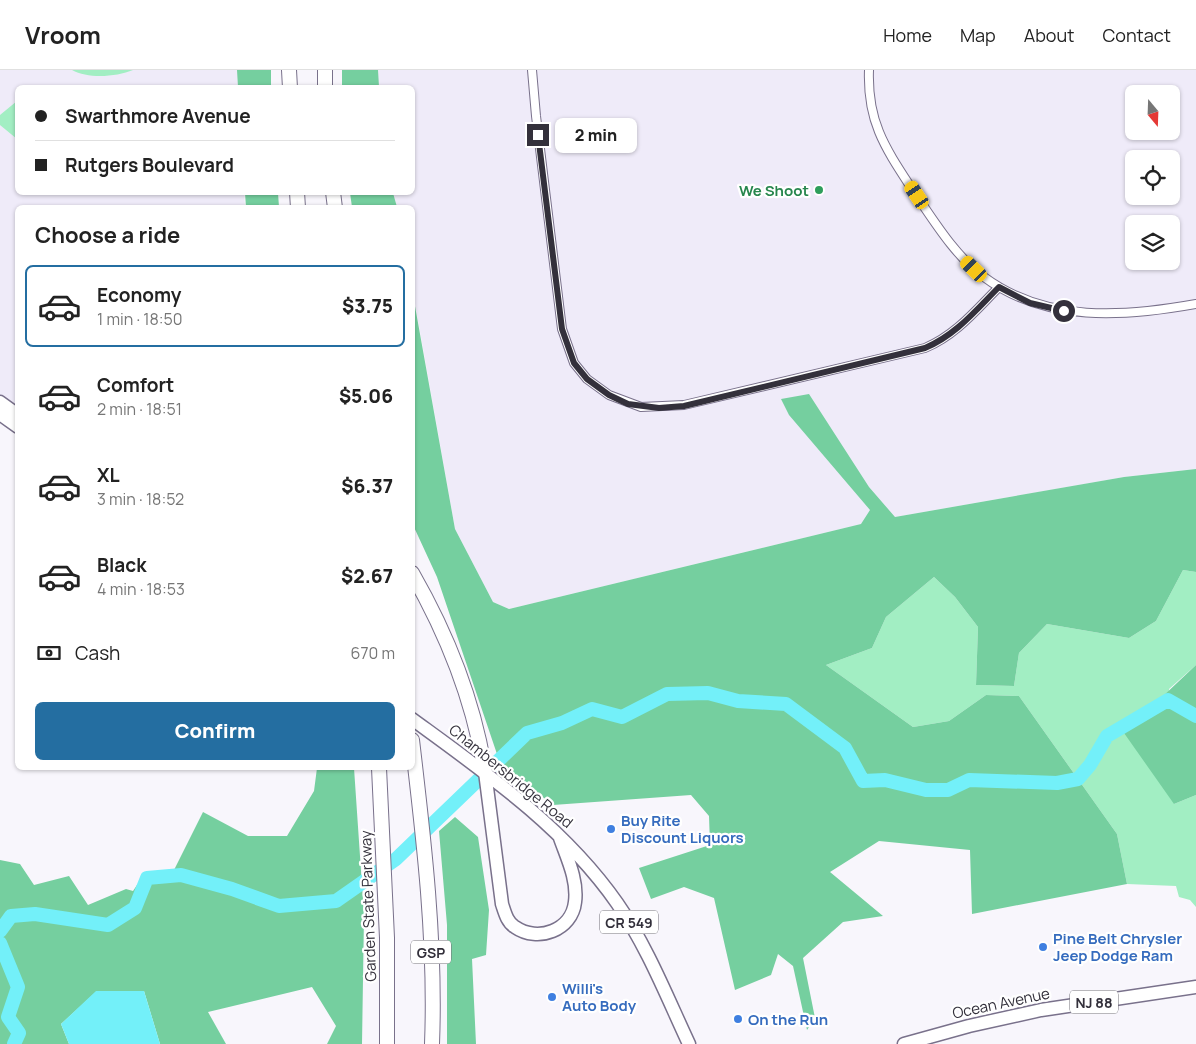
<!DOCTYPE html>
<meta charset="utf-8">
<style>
body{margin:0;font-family:Manrope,sans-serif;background:#f2f2f2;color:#222;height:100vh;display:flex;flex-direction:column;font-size:19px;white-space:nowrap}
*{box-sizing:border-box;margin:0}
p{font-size:16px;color:#767676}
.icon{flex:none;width:28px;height:28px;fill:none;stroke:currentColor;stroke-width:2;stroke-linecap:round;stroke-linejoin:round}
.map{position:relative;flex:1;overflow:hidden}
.details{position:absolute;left:15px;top:135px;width:400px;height:565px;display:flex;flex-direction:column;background:#fff;border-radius:8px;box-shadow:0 1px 4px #0004}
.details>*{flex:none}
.top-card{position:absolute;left:15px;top:15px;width:400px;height:110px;border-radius:8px;box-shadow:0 1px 4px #0004;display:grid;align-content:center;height:110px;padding:0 20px;background:#fff}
.needle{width:32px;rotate:161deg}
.fabs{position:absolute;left:1125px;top:15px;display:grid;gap:10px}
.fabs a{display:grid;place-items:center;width:55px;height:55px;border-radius:8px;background:#fff;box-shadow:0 1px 4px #0004;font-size:25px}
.end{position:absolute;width:22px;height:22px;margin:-11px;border:6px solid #33303b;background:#fff;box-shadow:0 0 0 2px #fff}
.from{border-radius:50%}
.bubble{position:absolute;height:35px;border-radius:8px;background:#fff;box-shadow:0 1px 4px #0004;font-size:16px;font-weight:800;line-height:35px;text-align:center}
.car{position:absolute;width:15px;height:30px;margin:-15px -8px;border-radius:6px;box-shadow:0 0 4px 1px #0007;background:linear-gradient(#f5c518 24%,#345 0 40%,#f5c518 0 76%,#345 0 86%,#f5c518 0)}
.top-card b{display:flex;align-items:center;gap:18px;height:48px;font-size:19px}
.top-card b+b{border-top:1px solid #e0e0e0}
.top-card i{width:12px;height:12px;background:#222}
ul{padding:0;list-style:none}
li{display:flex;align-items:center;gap:15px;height:82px;margin:0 10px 8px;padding:0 10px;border:2px solid transparent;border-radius:8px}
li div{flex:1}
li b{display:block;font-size:19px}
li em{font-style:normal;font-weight:800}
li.selected{border-color:#246ea1}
li>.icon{width:45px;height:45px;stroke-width:1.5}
h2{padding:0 20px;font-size:22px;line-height:60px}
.pay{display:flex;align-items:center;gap:12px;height:55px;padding:0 20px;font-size:19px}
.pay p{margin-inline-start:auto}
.cta{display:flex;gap:10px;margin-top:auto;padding:10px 20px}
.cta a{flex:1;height:58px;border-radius:8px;background:#246ea1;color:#fff;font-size:20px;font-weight:800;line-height:58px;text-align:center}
header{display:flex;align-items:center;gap:30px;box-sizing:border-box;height:70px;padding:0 25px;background:#fff;border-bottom:1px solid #e0e0e0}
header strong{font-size:24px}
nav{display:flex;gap:28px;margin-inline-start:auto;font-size:18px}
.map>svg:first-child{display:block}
.built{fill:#efebf9;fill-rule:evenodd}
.green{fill:#a2eec3}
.forest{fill:#75cf9f}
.water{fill:#73f0f9}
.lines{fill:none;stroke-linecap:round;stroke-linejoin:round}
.river{stroke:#73f0f9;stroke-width:14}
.minor-casing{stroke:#79718b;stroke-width:10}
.primary-casing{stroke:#79718b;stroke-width:15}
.motorway-casing{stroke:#79718b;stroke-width:16}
.minor{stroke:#fff;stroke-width:8}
.primary{stroke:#fff;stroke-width:12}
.motorway{stroke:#fff;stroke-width:14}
.route{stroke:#33303b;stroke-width:6}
.leisure-dot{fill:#2e9e5b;stroke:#fff;stroke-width:2}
.shop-dot{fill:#3f7fe0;stroke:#fff;stroke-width:2}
.labels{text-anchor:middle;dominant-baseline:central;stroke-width:4.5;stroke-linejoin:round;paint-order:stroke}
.shield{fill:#fff;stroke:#706e76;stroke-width:1}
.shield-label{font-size:14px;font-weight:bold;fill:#33303b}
.leisure-label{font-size:15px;font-weight:bold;fill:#27864d;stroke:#fff;text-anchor:end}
.street-label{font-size:15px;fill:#33303b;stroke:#fff}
.shop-label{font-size:15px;font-weight:bold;fill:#366cbe;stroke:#fff;text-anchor:start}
</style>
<header>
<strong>Vroom</strong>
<nav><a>Home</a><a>Map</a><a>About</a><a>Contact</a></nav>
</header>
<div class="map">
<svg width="1196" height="974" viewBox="0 0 1196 974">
<rect width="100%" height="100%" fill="#f8f6fc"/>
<path class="built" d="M0 0H238L239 17 18 18V122L244 123 245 137 18 138 17 345 0 332Z
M345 0H1196V399L1124 407 878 450 509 539 493 532 455 459 413 222 412 138 397 137 393 123 412 122V18H345ZM1134 24H1171V61H1134ZM1134 89H1171V126H1134ZM1134 154H1171V191H1134Z"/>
<path class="green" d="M72 0H133C116 7 88 9 72 0Z
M17 31V69L0 55V45Z
M1183 500 1196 502V595L1169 619 1174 734 1196 725V837L1190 830 1179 827 1176 816 1127 814 1117 764 1019 626 986 625 949 651 913 657 826 595 872 578 886 547 934 507 955 527 978 557 976 615 1014 616 1019 583 1047 554 1129 568 1156 551Z"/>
<path class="forest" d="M237 0H271V17H238Z
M342 0H378L379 17H342Z
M245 123H278L279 137H246Z
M350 123H393L397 137H352Z
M413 225 455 459 493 532 509 539 861 454 870 440 789 345 781 329 809 324 869 417 895 447 1124 407 1196 399V502L1183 500 1156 551 1129 568 1047 554 1019 583 1014 616 976 615 978 557 955 527 934 507 886 547 872 578 826 595 913 657 949 651 986 625 1019 626 1117 764 1127 814 972 844 970 780 879 771 830 802 883 846 843 852 803 888 815 948 807 960 793 896 778 884 771 905 735 920 714 828 684 817 651 829 639 798 710 775 709 746 691 725 553 735 495 690 498 687 437 507 413 455Z
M1196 595V725L1174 734 1124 663Z
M317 698H354L364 845 362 974H327L336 956 312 917 208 942 226 974H160L144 921H97L61 954 69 974H0V790L20 794 34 815 69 806 88 835 126 819 133 821 137 815 173 802 203 742 248 766H287L314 721Z
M455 747 478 767 489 840 486 885 472 889 476 974H447V855L439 761Z"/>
<path class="water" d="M96 921H144L160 974H69L61 954Z"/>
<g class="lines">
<path class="river" d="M0 861 11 846 35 844 108 855 135 838 147 808 181 805 232 819 279 836 336 831 396 789 527 663 562 653 592 639 622 647 667 624 708 623 738 631 786 634 845 678 863 711 885 710 926 720H948L969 710 1057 713 1078 709 1090 695 1107 666 1168 630 1196 646
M0 873 18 917 8 947 19 963 14 974"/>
<g class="minor-casing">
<path id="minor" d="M532 0 536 46 562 259 574 293 587 309 609 325 641 337 684 335 925 278C956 265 976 240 999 217
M869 0C867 53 886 79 914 122 934 151 955 186 984 207 1046 253 1124 247 1196 234"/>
</g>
<g class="primary-casing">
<path id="primary" d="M0 332 18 345
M0 344 18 357
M412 649C486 703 564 757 617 833 647 876 667 927 689 974
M485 702 502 834C505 843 507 852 515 857 538 873 572 860 575 832 578 810 567 788 560 768
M904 974 969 956 1041 940 1196 917"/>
</g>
<g class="motorway-casing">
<path id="motorway" d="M289 0 290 18
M325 0V18
M297 122 298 138
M333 122 335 138
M412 503C447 564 474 632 485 702
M412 670C424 771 436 873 432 974
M379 698 387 868V974"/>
</g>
<use href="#minor" class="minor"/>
<use href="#primary" class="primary"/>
<use href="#motorway" class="motorway"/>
</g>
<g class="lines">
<path class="route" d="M538 65 562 259 574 293 587 309 609 325 628 334 659 338 684 336 925 278C956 265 976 240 999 217L1030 233 1064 241"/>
</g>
<circle class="leisure-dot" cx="819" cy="120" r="5"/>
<g class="shop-dot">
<circle cx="611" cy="759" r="5"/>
<circle cx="1043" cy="877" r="5"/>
<circle cx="552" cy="927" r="5"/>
<circle cx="738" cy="949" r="5"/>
</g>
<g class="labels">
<g class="shield">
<rect x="600" y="840.5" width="58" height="23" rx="4"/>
<rect x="411" y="870.5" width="40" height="23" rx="4"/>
<rect x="1070" y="920.5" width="48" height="23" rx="4"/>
</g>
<g class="shield-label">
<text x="629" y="852">CR 549</text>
<text x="431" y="882">GSP</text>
<text x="1094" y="932">NJ 88</text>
</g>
<g class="leisure-label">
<text x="809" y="120">We Shoot</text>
</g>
<g class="street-label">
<text transform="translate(511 706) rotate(39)">Chambersbridge Road</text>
<text transform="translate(368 836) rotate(-92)">Garden State Parkway</text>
<text transform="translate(1001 933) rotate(-12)">Ocean Avenue</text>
</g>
<g class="shop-label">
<text x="621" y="750">Buy Rite<tspan x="621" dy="17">Discount Liquors</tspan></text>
<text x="1053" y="868">Pine Belt Chrysler<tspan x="1053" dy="17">Jeep Dodge Ram</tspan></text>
<text x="562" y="918">Willi's<tspan x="562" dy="17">Auto Body</tspan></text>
<text x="748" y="949">On the Run</text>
</g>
</g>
</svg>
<div class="fabs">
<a><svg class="needle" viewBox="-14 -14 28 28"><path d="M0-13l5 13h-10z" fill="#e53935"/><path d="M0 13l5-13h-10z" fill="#767676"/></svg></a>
<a><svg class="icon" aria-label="locate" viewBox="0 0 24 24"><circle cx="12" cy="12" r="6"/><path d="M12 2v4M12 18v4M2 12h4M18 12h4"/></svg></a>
<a><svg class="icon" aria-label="layers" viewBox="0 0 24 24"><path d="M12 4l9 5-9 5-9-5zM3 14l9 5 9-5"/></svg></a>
</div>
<i class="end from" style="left:1064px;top:241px"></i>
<i class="end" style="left:538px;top:65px"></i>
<div class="bubble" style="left:555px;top:48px;width:82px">2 min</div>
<i class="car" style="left:917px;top:125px;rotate:326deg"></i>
<i class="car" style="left:974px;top:199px;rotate:314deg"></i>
<div class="top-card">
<b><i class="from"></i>Swarthmore Avenue</b>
<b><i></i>Rutgers Boulevard</b>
</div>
<section class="details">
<h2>Choose a ride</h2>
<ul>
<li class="selected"><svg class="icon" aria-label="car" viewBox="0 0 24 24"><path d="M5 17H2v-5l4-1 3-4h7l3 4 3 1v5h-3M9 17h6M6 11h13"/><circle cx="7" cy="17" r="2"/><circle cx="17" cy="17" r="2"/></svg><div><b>Economy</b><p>1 min · 18:50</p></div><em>$3.75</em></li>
<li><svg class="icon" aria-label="car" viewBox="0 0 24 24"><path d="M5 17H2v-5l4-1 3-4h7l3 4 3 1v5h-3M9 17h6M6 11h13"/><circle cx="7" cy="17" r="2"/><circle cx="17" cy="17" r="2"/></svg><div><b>Comfort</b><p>2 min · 18:51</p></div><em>$5.06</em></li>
<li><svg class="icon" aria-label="car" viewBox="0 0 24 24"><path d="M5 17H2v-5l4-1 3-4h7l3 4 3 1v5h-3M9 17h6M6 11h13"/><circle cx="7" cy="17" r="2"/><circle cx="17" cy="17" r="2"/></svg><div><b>XL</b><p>3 min · 18:52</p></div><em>$6.37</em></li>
<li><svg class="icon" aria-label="car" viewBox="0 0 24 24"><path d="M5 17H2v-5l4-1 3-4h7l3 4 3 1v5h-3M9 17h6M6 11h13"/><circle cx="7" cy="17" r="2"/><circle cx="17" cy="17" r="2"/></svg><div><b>Black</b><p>4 min · 18:53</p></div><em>$2.67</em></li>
</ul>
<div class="pay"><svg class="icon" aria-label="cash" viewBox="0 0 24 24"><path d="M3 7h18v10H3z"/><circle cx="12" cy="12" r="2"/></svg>Cash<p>670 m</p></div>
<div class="cta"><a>Confirm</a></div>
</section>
</div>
